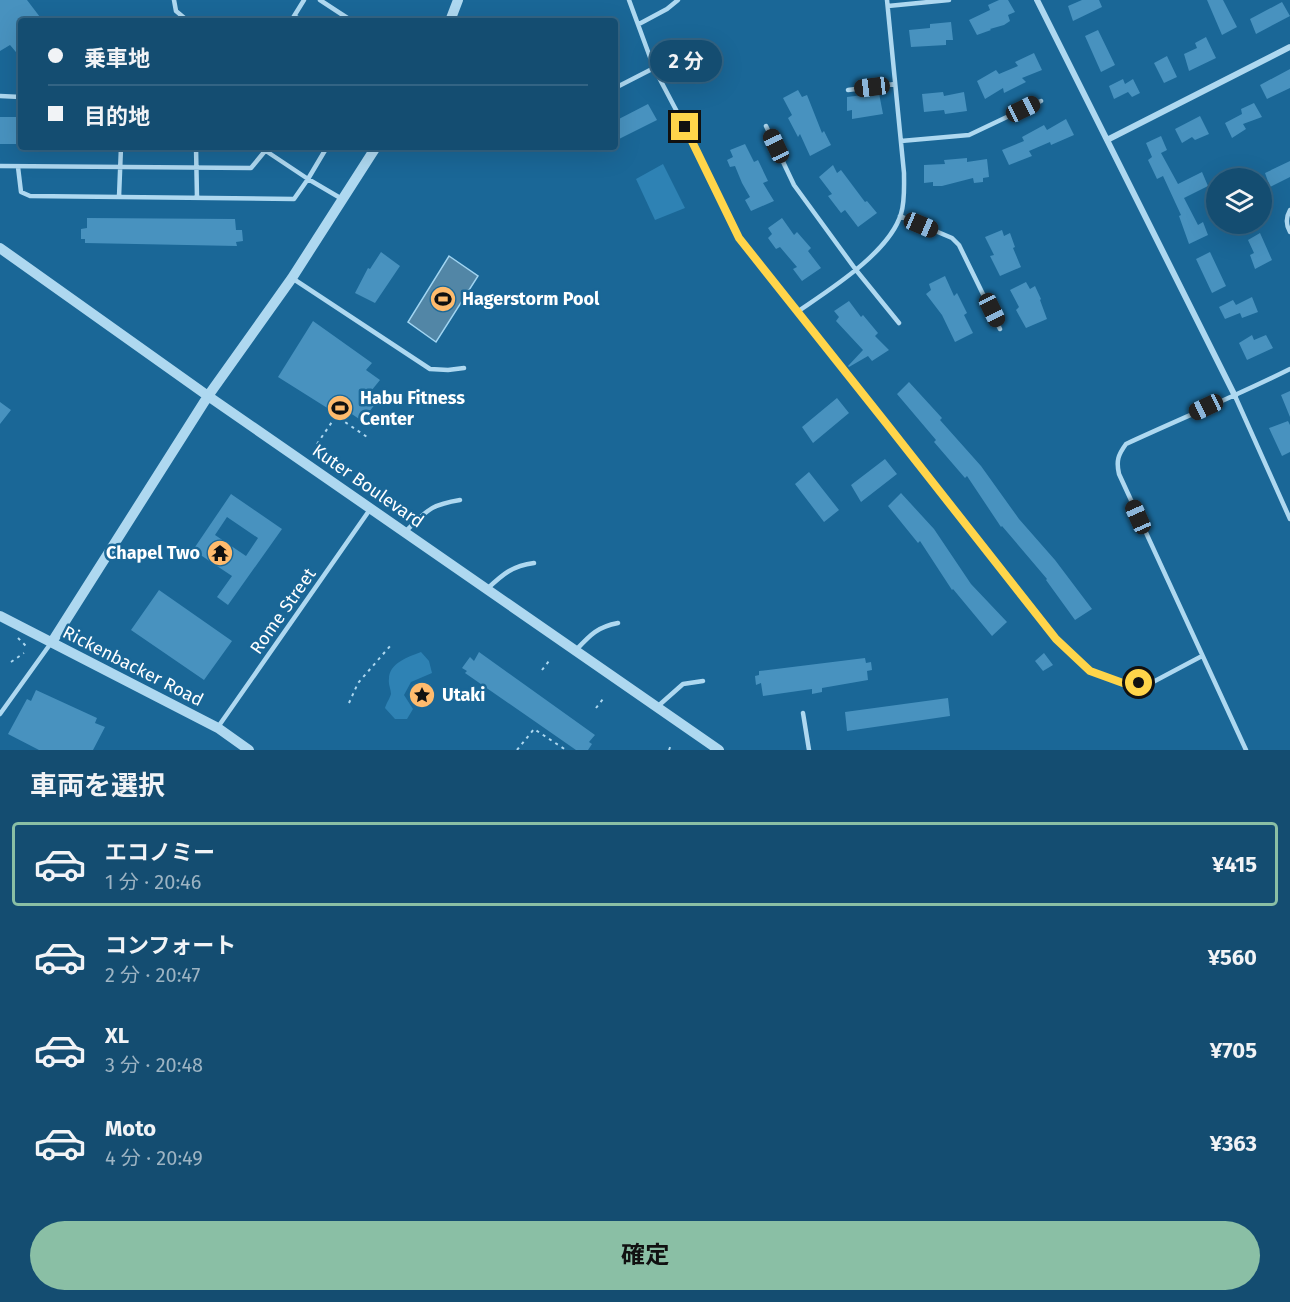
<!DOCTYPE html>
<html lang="ja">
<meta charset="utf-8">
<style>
body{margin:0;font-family:"Fira Sans","Noto Sans JP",sans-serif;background:#1d5476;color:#f1f3f6;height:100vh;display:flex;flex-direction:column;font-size:22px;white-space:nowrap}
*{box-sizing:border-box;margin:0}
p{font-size:20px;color:#9db4c3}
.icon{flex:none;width:33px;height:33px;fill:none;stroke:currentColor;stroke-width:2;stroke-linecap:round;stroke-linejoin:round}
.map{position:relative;height:750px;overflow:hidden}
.sheet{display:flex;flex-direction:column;background:#144d71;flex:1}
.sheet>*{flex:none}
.guide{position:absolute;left:18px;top:18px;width:600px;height:132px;border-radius:6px;box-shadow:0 6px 24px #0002,0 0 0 2px #336484;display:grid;align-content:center;height:132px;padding:0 30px;background:#144d71}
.buttons{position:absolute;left:1206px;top:168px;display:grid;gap:12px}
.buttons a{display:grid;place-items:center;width:66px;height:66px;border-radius:50%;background:#144d71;box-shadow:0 6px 24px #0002,0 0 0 2px #336484;font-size:30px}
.end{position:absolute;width:27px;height:27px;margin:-14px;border:8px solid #ffd54a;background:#111;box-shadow:0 0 0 3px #111}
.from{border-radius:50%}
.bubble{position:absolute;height:42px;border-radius:21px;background:#144d71;box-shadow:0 6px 24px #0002,0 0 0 2px #336484;font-size:20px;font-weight:700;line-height:42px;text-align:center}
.car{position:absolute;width:18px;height:36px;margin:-18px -9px;border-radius:8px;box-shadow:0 0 4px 2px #0007;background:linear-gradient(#222 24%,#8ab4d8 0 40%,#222 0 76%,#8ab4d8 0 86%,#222 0)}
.guide b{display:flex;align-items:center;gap:21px;height:57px;font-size:22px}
.guide b+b{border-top:2px solid #336484}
.guide i{width:15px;height:15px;background:#f1f3f6}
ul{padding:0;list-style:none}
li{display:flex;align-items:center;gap:18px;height:84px;margin:0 12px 9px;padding:0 18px;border:3px solid transparent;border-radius:6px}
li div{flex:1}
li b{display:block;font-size:22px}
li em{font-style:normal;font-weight:700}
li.current{border-color:#8abfa5}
li>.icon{width:54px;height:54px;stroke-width:1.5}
h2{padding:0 30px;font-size:27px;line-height:72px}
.primary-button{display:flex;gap:12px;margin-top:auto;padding:12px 30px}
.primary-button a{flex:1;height:69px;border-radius:36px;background:#8abfa5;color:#111;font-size:24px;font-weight:700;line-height:69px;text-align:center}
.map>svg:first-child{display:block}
.green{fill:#2e82b4}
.water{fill:#5286a6;stroke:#a1d5f2;stroke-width:1.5}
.building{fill:#4892bf;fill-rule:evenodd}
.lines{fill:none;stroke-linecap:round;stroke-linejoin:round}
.path{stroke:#aed8f0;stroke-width:2;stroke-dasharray:3 4.5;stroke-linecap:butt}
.service{stroke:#aed8f0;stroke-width:4.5}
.minor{stroke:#aed8f0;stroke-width:6}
.tertiary{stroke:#aed8f0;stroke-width:10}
.route{stroke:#ffd54a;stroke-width:8}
.labels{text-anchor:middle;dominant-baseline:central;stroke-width:5;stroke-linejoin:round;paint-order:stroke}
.poi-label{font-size:18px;font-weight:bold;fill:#fff;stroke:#1a6797;text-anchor:start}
.street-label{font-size:18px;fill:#fff;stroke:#1a6797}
</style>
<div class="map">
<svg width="1290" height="750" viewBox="0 0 1290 750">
<rect width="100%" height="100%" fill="#1a6797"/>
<path class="green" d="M663 164 685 208 655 220 636 179Z
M421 652 429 661 432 673 411 682 404 695 413 709 407 719H395L385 708C386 704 390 698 391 694 391 689 388 684 389 679 389 663 408 657 421 652Z"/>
<path class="water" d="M449 256 478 276 436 342 408 322Z"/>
<path class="building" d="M0 0H27L43 21H21V58L10 45 0 51Z
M999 0H1008L1015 12 1008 15 1010 21 1004 25 990 29 991 30 977 35 969 20 990 10 988 5Z
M1082 0H1099L1102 7 1073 21 1068 6Z
M1207 0H1223L1237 27 1222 35Z
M1282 2 1290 16 1256 34 1250 19Z
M951 22 953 40H946V45L911 47 909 30 930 28V24Z
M1098 30 1115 65 1101 72 1085 36Z
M1206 37 1216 58 1189 71 1184 54 1197 48 1195 43Z
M1034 53 1042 70 1022 78 1026 82 1004 93 1003 88 985 99 977 81 996 70 999 74 1018 66 1015 62Z
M1167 56 1177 77 1164 83 1154 63Z
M1290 69V88L1267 99 1260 85Z
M1123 79 1125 84 1133 79 1140 93 1132 97 1128 92 1114 99 1109 86Z
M798 90 802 97 807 95 822 133 824 131 831 145 810 156 800 134 798 137 788 118 792 115 783 98Z
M943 92 944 96 964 92 967 111 945 114 944 110 924 112 922 94Z
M879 93 883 114 852 119V110L847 111V97Z
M1254 103 1262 117 1243 124 1246 129 1232 138 1225 123 1242 114 1241 109Z
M648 104 657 120 615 141V121Z
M1200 116 1209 134 1195 140 1192 137 1182 143 1175 129Z
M0 117H21V144H0Z
M1066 119 1074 135 1051 145 1050 142 1029 151 1032 156 1009 165 1002 150 1024 141 1022 137 1044 125 1047 130Z
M1161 136 1167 150 1161 153 1178 184 1202 172 1208 186 1184 198 1198 225 1203 222 1208 235 1189 244 1179 216 1181 215 1163 176 1157 179 1148 160 1152 157 1146 143Z
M745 144 754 162 758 160 768 181 763 183 774 201 751 211 745 200 750 197 742 183 735 166 730 167 727 160 733 157 730 150Z
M967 158V162L987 159 989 177 983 178V182L974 183 973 178 942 186H933V182L924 183V165L945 164 944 160Z
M1290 161V177L1270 187 1265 173Z
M833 165 837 173 841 170 865 202 867 201 877 213 858 227 845 210 841 213 828 196 832 194 819 177Z
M87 218 235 219 236 230H242L243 241 236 242 237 246 85 243V239H81V229L87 228Z
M782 218 794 235 797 232 811 248 808 251 821 268 802 281 793 269 797 267 780 247 776 249 768 238 772 234 768 228Z
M1002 230 1004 236 1010 233 1015 247 1013 248 1021 267 1000 276 990 256 994 255 985 237Z
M1260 233 1272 260 1255 269 1250 255 1254 253 1248 240Z
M381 252 400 266 375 303 355 293 368 268 370 269Z
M1210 252 1226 286 1212 293 1196 259Z
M945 276 954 296 957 293 967 313 964 315 973 333 955 342 942 315 926 294 931 290 929 284Z
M1026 282 1030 289 1035 286 1041 299 1040 300 1047 319 1026 328 1016 310 1019 307 1010 290Z
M1252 297 1258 312 1242 318 1240 313 1225 319 1219 307 1233 300 1236 305Z
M849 301 861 317 863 315 878 333 875 336 889 350 872 361 868 356 849 367 848 366 863 350 836 321 839 317 834 311Z
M313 321 372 363 366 370 380 380 367 396 376 403 362 421 346 410 340 416 278 377Z
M1252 335 1254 340 1266 335 1273 348 1247 360 1239 343Z
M909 382 942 418 940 420 981 466 1019 519 1055 560 1092 609 1075 620 1046 580 1047 579 1002 526 1001 527 967 476 965 478 934 442 936 440 897 394Z
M1290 391V417L1281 395Z
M837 398 849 413 813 443 802 427Z
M0 402 11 410 0 424Z
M1288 421 1290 425V452L1282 456 1269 428Z
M885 459 897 474 861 502 851 485Z
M809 472 839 510 824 522 795 484Z
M901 493 934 529 971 584 1007 622 992 636 953 589 952 590 920 541 918 543 888 506Z
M231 494 282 529 228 605 217 597 232 576 193 550ZM227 517 258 538 246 556 215 535Z
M159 590 232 641 204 680 131 630Z
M479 652 595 735 589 742 592 744 588 750H576L465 673 467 671 462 668 470 657 474 661Z
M1044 653 1053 665 1043 671 1035 661Z
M865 658 866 663 871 662 872 670 867 671 868 680 822 688V692L812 694V689L763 696 761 683 756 685 755 676 759 675V671Z
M36 690 97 718 95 723 105 727 93 750H39L8 734 27 699 31 701Z
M948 698 950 716 847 731 845 712Z"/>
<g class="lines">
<path class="path" d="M317 444 336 416 370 439
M18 638 27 647
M11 662 24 653
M542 670 549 661
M349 703 358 683 391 645
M596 708 603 699
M517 750 534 729 566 750
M669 750 671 745"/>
<path class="service" d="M174 0 176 11 188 21
M320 0 352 21
M629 0 654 68 695 146 739 238 1056 639 1090 671 1123 683 1153 682 1202 656
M888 6 949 0
M294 16 303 21
M291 21 304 0
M639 24 667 9 678 0
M615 88 654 68
M848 90 895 84
M0 96 21 97
M766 126 794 185 856 270 899 323
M901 141 969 135 1041 101
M196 147 197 198
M260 147 308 179 342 199
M0 166 251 168 265 151
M18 167 21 192 30 196 294 199 308 179 327 147
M119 197 121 147
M1290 210C1286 217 1286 225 1290 232
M900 216 952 238 959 245 1000 329
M292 278 430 369 448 370 464 368
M797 312C829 290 889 253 901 214 905 201 904 187 904 173L887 0
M1235 396 1290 519
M405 532C427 511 429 505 460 500
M487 589C503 574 512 566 534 563
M576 650C590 635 597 627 618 623
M657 707 683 684 703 681
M803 713 809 750
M0 714 51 643
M218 727 371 508
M1246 750 1119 474C1116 461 1118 455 1126 444 1180 419 1236 396 1290 369"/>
<path class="minor" d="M1037 0 1235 396
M1107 140 1290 47"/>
<path class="tertiary" d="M450 21 458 0
M0 248 208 396 719 750
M0 616 218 728 249 750
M52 642 208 396 292 278 376 147"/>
</g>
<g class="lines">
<path class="route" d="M685 127 739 238 886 423 1056 639 1090 671 1123 683H1139"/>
</g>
<defs>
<g id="stadium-disc" transform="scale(1.35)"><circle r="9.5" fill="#ffbb6d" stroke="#1a6797"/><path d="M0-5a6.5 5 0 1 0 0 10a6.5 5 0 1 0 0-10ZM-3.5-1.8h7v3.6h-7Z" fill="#111"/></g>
<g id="temple-disc" transform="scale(1.35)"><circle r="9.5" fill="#ffbb6d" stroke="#1a6797"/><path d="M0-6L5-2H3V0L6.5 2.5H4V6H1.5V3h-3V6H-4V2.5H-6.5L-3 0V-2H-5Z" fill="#111"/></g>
<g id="sight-disc" transform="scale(1.35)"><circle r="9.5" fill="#ffbb6d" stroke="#1a6797"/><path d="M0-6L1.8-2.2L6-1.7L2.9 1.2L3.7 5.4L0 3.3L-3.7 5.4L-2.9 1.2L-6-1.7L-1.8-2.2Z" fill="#111"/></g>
</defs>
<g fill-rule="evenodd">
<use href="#stadium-disc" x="443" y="299"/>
<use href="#stadium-disc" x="340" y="408"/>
<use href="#temple-disc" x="220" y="553"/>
<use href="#sight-disc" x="422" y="695"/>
</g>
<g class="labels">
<g class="poi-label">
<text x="462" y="299">Hagerstorm Pool</text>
<text x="360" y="398">Habu Fitness<tspan x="360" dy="21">Center</tspan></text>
<text x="200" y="553" text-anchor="end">Chapel Two</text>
<text x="442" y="695">Utaki</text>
</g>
<g class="street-label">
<text transform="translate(368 486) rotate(35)">Kuter Boulevard</text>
<text transform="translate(283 611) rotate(-55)">Rome Street</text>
<text transform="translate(133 666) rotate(27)">Rickenbacker Road</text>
</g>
</g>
</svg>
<div class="buttons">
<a><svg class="icon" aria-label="layers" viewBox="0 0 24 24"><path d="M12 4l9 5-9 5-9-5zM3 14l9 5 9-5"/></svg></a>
</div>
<i class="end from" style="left:1139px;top:683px"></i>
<i class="end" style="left:685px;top:127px"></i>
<div class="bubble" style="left:650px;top:40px;width:72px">2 分</div>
<i class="car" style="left:872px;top:87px;rotate:263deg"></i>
<i class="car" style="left:1023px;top:109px;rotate:64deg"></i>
<i class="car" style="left:776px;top:146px;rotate:335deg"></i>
<i class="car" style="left:921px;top:225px;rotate:113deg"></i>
<i class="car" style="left:992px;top:310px;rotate:154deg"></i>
<i class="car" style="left:1206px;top:407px;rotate:245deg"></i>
<i class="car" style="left:1138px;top:517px;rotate:336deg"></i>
<div class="guide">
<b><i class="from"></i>乗車地</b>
<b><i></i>目的地</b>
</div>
</div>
<section class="sheet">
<h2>車両を選択</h2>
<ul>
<li class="current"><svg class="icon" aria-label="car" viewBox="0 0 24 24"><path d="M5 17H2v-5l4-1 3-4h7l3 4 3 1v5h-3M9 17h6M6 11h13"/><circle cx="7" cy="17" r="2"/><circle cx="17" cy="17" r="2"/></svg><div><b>エコノミー</b><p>1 分 · 20:46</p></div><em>¥415</em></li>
<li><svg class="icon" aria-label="car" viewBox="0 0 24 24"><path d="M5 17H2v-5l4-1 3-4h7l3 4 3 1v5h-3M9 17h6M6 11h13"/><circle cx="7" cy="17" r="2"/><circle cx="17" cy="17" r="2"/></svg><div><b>コンフォート</b><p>2 分 · 20:47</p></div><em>¥560</em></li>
<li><svg class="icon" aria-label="car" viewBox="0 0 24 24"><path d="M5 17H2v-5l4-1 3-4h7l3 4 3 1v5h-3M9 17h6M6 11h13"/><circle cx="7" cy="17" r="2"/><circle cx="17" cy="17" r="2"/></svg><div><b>XL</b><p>3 分 · 20:48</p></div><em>¥705</em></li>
<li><svg class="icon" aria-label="car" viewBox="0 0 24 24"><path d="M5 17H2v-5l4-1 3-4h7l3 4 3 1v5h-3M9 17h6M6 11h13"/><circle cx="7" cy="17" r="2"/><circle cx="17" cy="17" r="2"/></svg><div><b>Moto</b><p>4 分 · 20:49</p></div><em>¥363</em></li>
</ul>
<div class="primary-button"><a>確定</a></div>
</section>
